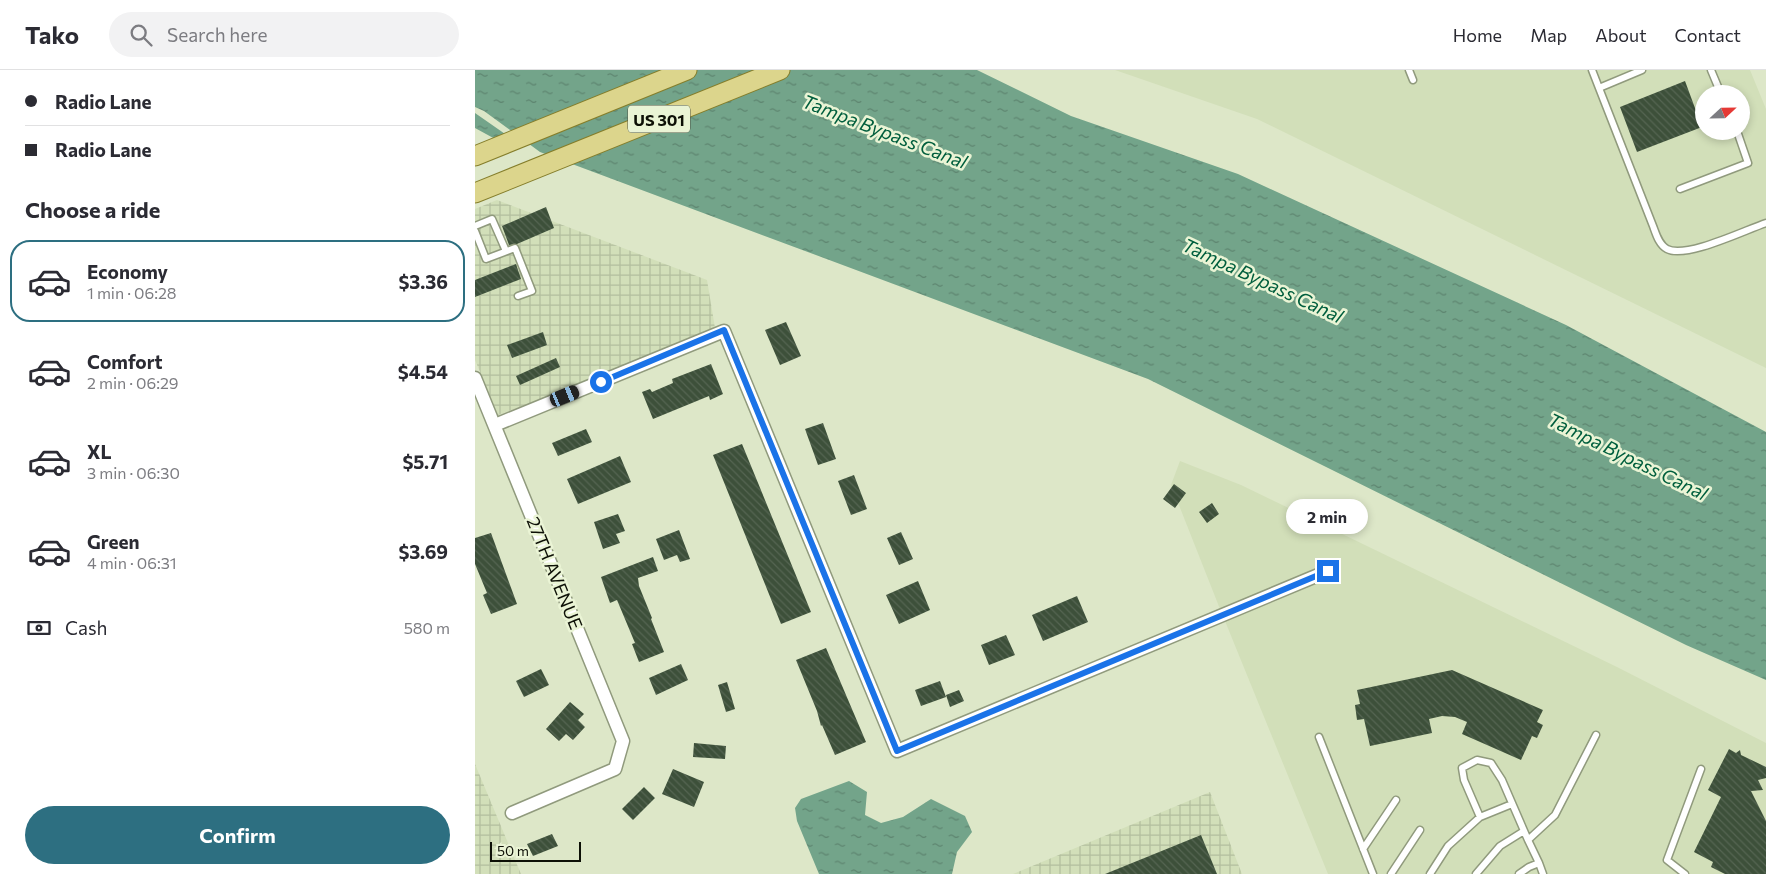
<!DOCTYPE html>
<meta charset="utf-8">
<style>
body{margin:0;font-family:Commissioner,sans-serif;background:#f2f2f3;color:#2b2b33;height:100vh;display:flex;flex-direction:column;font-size:19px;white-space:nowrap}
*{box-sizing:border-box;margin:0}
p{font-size:16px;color:#7c7c81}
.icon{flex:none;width:28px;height:28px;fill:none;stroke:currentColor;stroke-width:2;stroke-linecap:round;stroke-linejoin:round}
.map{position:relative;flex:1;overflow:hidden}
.sheet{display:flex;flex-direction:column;background:#fff;width:475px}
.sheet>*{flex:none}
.banner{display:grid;align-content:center;height:110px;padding:0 25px;background:#fff}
.needle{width:32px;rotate:68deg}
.tools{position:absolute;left:1220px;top:15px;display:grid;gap:10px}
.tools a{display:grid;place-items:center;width:55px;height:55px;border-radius:50%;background:#fff;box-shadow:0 2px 8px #0003;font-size:25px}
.scale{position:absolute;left:15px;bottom:12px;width:91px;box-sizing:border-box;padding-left:5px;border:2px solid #0d1006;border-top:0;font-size:14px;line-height:18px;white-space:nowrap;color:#0d1006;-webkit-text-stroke:4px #eaf4d5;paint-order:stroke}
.end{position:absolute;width:22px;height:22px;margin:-11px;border:6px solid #1a73e8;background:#fff;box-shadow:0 0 0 2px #fff}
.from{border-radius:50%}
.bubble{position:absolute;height:35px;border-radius:18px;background:#fff;box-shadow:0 2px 8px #0003;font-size:16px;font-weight:700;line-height:35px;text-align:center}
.car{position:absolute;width:15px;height:30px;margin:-15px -8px;border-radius:6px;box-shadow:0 0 4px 1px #0007;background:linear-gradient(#222 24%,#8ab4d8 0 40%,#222 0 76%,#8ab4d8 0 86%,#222 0)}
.banner b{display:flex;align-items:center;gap:18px;height:48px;font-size:19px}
.banner b+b{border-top:1px solid #e1e1e2}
.banner i{width:12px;height:12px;background:#2b2b33}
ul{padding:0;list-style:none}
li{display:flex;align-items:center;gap:15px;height:82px;margin:0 10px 8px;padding:0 15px;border:2px solid transparent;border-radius:20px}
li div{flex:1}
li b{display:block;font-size:19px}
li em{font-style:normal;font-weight:700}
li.selected{border-color:#2d6f81}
li>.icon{width:45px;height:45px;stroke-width:1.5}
h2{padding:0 25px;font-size:22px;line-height:60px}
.pay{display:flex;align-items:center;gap:12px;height:55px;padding:0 25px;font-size:19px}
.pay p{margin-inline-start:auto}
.cta{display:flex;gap:10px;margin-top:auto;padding:10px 25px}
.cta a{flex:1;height:58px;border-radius:30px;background:#2d6f81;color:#fff;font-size:20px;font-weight:700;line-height:58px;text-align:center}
header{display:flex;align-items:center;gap:30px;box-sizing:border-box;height:70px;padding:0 25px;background:#fff;border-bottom:1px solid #e1e1e2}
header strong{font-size:24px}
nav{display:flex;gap:28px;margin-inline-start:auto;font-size:18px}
.search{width:350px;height:45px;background:#f2f2f3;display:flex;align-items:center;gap:12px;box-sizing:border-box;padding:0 18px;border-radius:28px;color:#7c7c81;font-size:19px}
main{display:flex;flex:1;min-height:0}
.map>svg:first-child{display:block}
.built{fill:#d2dfb9;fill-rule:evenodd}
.industrial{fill:url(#industrial-grid)}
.water{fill:url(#water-ripples)}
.building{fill:url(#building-back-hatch)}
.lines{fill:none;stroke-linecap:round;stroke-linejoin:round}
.lane-casing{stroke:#909a7d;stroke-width:9}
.street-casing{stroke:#909a7d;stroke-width:15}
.primary-casing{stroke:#857e2b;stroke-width:21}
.lane{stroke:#fff;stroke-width:6}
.street{stroke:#fff;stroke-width:12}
.primary{stroke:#dcd58c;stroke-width:19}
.route{stroke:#1a73e8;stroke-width:6}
.labels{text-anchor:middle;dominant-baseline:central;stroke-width:5;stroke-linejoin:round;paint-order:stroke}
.shield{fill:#eaf4d5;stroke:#4f5444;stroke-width:1}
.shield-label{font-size:16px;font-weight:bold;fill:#0d1006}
.street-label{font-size:18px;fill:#0d1006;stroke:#eaf4d5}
.water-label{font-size:19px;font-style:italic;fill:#005e3d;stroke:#eaf4d5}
</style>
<header>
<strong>Tako</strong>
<div class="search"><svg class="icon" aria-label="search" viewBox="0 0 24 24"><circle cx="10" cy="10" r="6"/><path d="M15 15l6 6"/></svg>Search here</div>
<nav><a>Home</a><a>Map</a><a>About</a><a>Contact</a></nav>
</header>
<main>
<section class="sheet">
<div class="banner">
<b><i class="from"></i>Radio Lane</b>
<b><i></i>Radio Lane</b>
</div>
<h2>Choose a ride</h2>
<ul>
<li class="selected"><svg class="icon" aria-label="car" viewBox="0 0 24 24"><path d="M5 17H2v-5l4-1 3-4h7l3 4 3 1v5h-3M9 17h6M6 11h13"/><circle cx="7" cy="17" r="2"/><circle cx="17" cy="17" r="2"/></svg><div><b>Economy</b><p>1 min · 06:28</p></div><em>$3.36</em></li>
<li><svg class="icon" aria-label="car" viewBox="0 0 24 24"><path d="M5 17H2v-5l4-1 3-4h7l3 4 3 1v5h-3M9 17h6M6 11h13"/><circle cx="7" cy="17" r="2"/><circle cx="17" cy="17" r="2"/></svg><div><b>Comfort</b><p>2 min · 06:29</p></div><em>$4.54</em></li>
<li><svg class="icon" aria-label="car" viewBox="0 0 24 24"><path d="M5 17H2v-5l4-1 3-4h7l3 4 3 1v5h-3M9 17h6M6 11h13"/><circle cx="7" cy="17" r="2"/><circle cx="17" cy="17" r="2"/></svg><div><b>XL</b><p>3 min · 06:30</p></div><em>$5.71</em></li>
<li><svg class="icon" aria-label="car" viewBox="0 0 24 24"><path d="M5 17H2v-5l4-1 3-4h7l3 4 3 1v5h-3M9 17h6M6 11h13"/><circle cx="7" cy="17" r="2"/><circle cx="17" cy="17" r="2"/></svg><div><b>Green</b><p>4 min · 06:31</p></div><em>$3.69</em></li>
</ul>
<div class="pay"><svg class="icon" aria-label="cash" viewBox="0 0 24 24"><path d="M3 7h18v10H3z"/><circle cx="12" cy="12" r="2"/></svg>Cash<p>580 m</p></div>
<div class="cta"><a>Confirm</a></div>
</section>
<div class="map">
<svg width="1291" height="804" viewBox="0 0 1291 804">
<defs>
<pattern id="industrial-grid" width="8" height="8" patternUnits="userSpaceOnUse" patternTransform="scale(1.25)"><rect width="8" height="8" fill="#d2dfb9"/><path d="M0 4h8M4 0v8" fill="none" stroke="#b3be9e"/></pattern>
<pattern id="water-ripples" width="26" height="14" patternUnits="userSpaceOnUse" patternTransform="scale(1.25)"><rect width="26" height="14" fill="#73a48a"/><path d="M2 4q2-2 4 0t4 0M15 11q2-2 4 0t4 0" fill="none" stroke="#5d846f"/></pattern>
<pattern id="building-back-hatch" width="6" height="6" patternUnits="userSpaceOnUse" patternTransform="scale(1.25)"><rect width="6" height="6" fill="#3d503a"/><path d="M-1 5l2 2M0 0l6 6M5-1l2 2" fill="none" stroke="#556552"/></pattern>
</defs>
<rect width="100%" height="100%" fill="#dde7c8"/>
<path class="built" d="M640 0H1275L1291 39V298L782 49ZM1229 24H1266V61H1229Z
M705 391 766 415 1142 597 1291 673V804H853L750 551 862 504 857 493 745 539 696 415Z"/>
<path class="industrial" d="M22 130 232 210 240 258 87 321 23 345 0 290V139Z
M0 694 46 804H0Z
M735 722 767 804H538Z"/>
<path class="water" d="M0 0H502L596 46 763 104 1091 255 1291 362V610L1211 575 673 309 65 82 9 41 0 37Z
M0 43 33 66 22 70 0 58Z
M374 711 392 722 390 745 406 753 428 747 456 729 490 746 497 762 482 782 477 804H344L322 751 320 738 326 729Z"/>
<path class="building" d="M1210 11 1227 57 1162 82 1145 37Z
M71 137 79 158 42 174 34 175 27 156Z
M41 194 46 209 0 227V210Z
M311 252 326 286 305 295 290 260Z
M68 262 72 275 37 288 32 275Z
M81 288 85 297 45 315 41 306Z
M236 294 248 324 235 330 234 326 178 349 167 322 175 319 177 322 198 313 197 309Z
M348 353 361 389 343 395 330 359Z
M111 359 117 372 83 386 77 373Z
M267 374 336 542 306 554 238 385Z
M145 386 156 412 103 434 92 409Z
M379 405 392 439 376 445 363 411Z
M699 414 711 423 700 438 688 429Z
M737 433 744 444 732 453 724 442Z
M143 444 150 461 141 464 145 473 128 479 119 452Z
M204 460 215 489 205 492 202 485 189 490 181 469Z
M426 462 438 489 424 495 412 468Z
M16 463 42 534 16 544 8 525 12 523 0 494V468Z
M178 487 183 501 163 508 164 516 177 548 176 549 189 582 164 592 157 574 160 573 142 530 135 533 126 507Z
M443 511 455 540 424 554 411 525Z
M602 526 613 552 568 571 557 545Z
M531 565 540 585 514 595 506 575Z
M351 578 391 672 360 685 347 655 346 656 342 641 321 590Z
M206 594 213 610 181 625 174 608Z
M66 599 74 615 49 627 41 611Z
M977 600 1068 640 1062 652 1068 655 1062 668 1057 666 1046 690 987 664 992 652 980 647 967 646 954 649 957 663 895 676 889 649 882 650 880 635 885 634 882 620Z
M465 611 471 627 446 636 440 620Z
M252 612 260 639 251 642 243 615Z
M484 620 489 631 475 637 471 625Z
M95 632 109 644 103 650 110 657 98 670 91 664 84 671 71 659Z
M219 673 251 676 250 689 218 687Z
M1254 679 1261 683 1265 680 1266 685 1291 697V708L1283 710 1288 720 1276 721 1291 751V804H1250L1236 797 1238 792 1219 782 1246 727 1233 720Z
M198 699 229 712 219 737 187 724Z
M169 717 180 728 158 750 147 739Z
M77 764 83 776 58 786 52 774Z
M726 765 742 804H630Z"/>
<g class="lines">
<g class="lane-casing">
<path id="lane" d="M934 0 938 10
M1117 0 1124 18 1167 0
M1236 0 1246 24
M1124 18 1178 156C1181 164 1184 175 1192 179 1211 189 1270 160 1291 153
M1205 119 1273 93 1262 61
M0 156 17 149 31 181
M0 161 11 189 40 178 57 221 43 226
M844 667 898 804
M1037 734 1005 747 989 710 987 698 1002 690 1016 693 1027 710 1053 770
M888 779 921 730
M1064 793 1053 770 1080 745 1121 665
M916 804 945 760
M955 804 973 776 1005 747
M1001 804 1025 776 1049 761
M1044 804 1054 797 1064 793 1068 804
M1210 804 1192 790 1226 699"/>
</g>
<g class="street-casing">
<path id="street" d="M0 308 148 671 140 699 37 743
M20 355 249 261 422 681 853 501"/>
</g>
<g class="primary-casing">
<path id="primary" d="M0 86 212 0
M0 123 305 0"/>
</g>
<use href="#lane" class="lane"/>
<use href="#street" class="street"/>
<use href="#primary" class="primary"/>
</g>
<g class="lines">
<path class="route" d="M126 312 249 260 422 681 853 501"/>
</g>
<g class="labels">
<rect class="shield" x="153" y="35.5" width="62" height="27" rx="4"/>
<g class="shield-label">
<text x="184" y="49">US 301</text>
</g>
<g class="street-label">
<text transform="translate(80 503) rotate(68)">27TH AVENUE</text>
</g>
<g class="water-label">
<text transform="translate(410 61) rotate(21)">Tampa Bypass Canal</text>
<text transform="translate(788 210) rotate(25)">Tampa Bypass Canal</text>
<text transform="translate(1153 386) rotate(26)">Tampa Bypass Canal</text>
</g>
</g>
</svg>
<div class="tools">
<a><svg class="needle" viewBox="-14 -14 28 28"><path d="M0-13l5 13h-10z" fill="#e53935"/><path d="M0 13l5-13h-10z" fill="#7c7c81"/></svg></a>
</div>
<div class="scale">50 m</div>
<i class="end from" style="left:126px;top:312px"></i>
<i class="end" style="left:853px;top:501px"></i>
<div class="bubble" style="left:811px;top:429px;width:82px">2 min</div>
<i class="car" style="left:90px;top:326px;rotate:68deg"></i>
</div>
</main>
